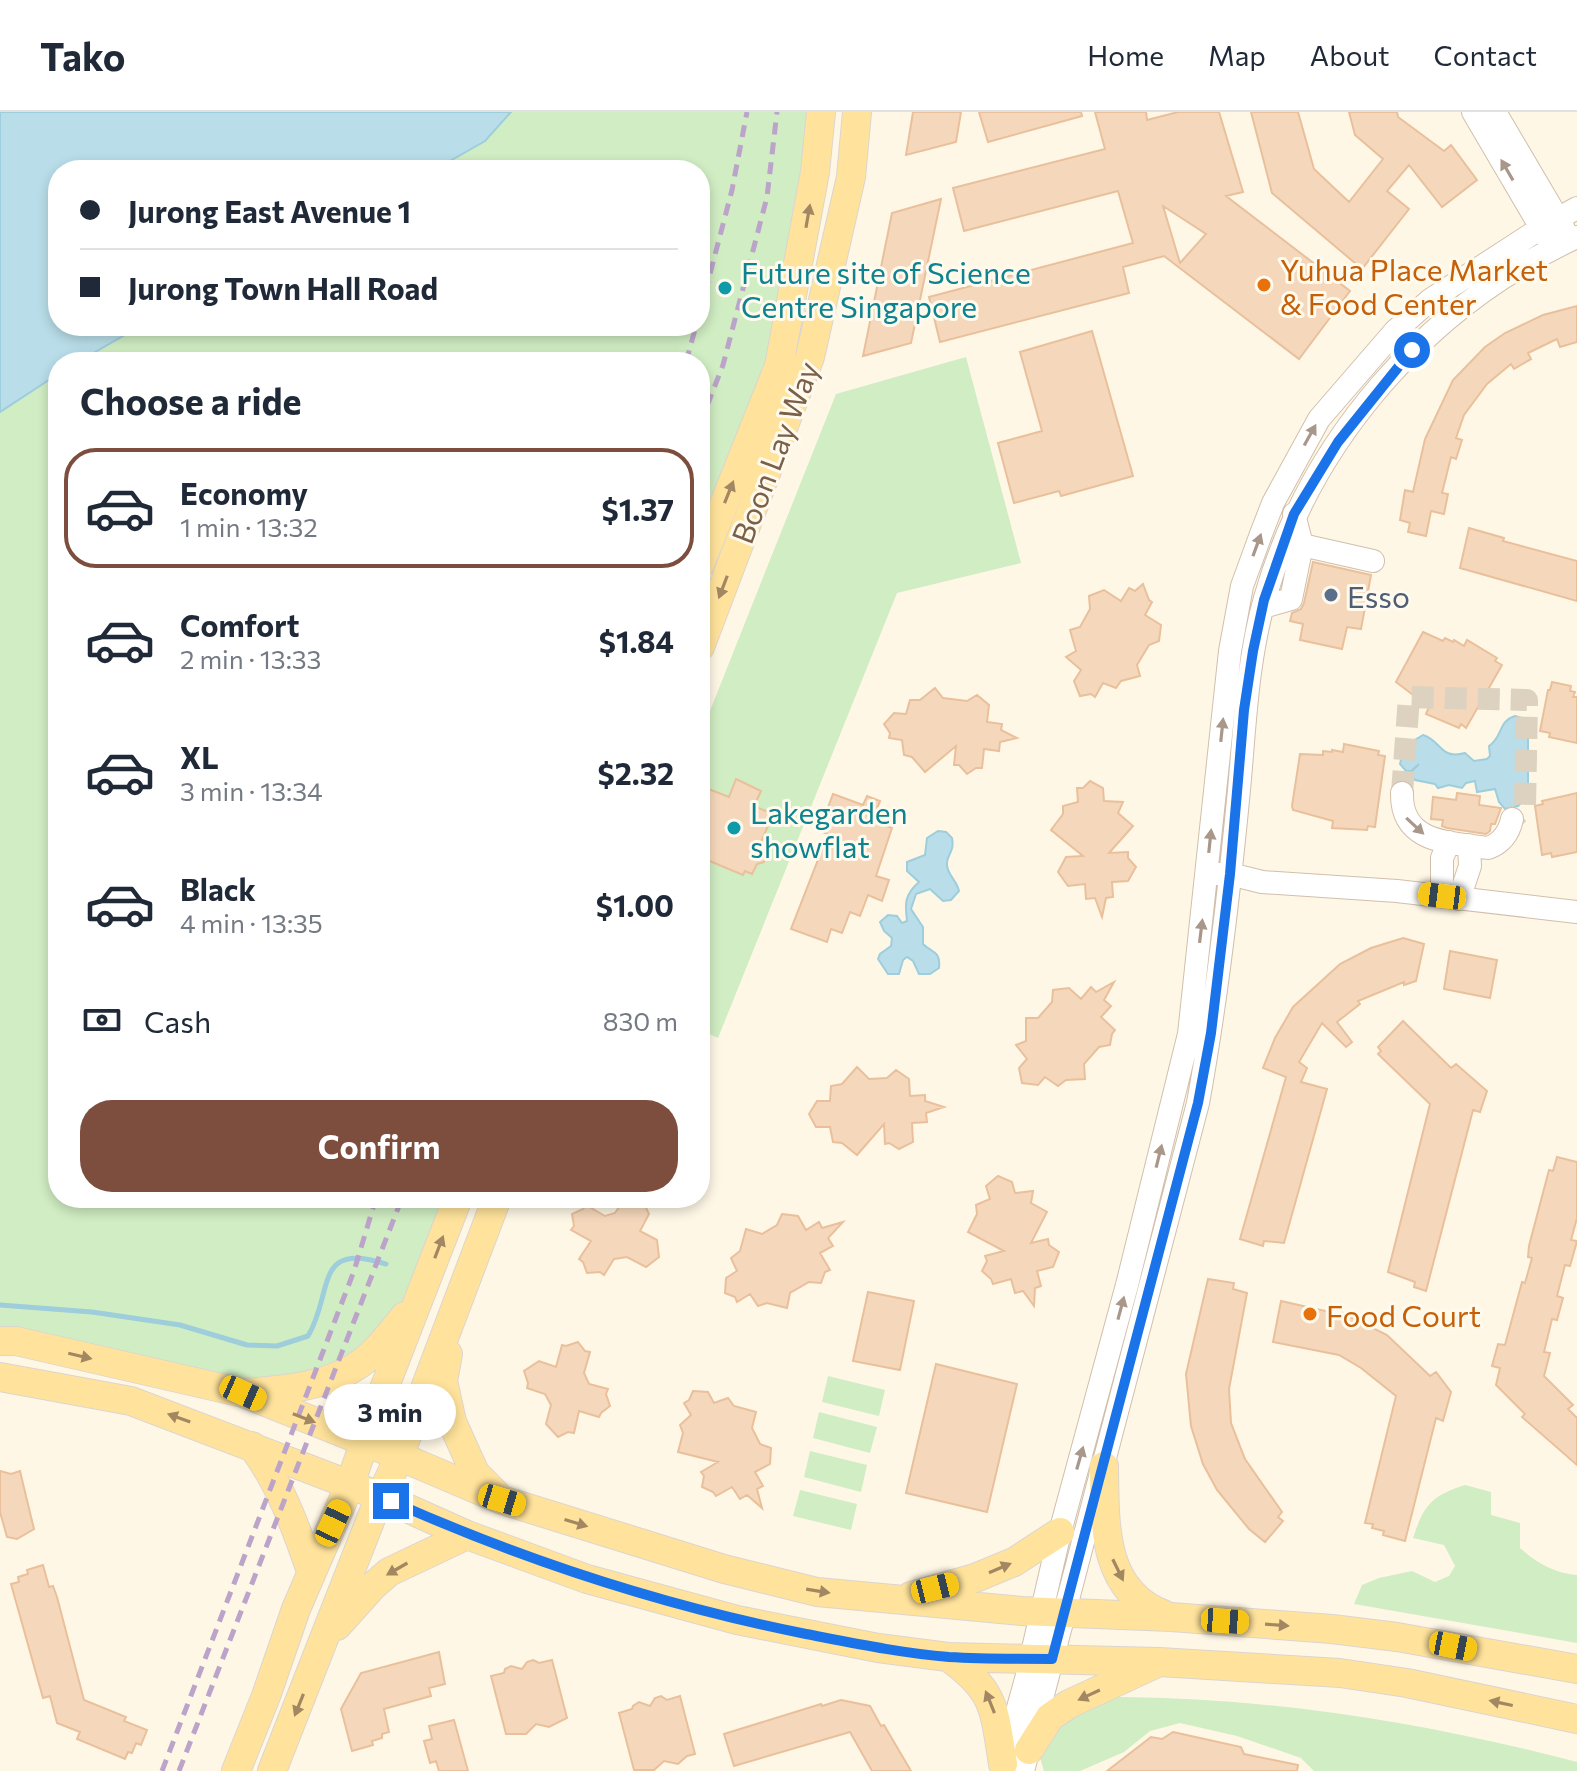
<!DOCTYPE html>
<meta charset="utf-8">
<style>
body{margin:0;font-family:Commissioner,sans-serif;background:#f2f2f3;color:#1f2937;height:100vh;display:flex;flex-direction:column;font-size:30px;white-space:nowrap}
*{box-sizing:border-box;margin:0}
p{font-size:26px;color:#747a83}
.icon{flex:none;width:44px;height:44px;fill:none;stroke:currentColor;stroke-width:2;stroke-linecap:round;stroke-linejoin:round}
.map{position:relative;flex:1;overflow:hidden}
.details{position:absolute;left:48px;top:240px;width:662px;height:856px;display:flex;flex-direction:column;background:#fff;border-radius:32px;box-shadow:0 4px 12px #0003}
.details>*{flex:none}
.guide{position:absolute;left:48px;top:48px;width:662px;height:176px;border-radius:32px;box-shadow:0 4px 12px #0003;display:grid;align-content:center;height:176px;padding:0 32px;background:#fff}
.end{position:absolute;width:36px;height:36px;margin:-18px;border:10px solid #1a73e8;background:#fff;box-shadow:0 0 0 4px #fff}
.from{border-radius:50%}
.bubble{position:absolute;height:56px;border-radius:28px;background:#fff;box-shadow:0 4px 12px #0003;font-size:26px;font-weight:700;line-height:56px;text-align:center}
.car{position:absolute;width:24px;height:48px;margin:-24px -12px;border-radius:10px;box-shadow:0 0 6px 2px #0007;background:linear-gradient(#f5c518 24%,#345 0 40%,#f5c518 0 76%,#345 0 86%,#f5c518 0)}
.guide b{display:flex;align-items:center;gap:28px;height:76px;font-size:30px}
.guide b+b{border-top:2px solid #e0e1e3}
.guide i{width:20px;height:20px;background:#1f2937}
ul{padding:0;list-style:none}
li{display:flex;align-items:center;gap:24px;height:120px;margin:0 16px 12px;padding:0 16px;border:4px solid transparent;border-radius:32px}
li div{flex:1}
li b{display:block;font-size:30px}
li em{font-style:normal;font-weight:700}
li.on{border-color:#7d4d3d}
li>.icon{width:72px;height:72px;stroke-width:1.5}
h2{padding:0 32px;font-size:36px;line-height:96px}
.pay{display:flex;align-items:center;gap:20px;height:88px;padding:0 32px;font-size:30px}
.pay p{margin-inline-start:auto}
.cta{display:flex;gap:16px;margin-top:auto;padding:16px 32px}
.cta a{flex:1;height:92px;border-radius:32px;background:#7d4d3d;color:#fff;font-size:32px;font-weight:700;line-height:92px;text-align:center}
header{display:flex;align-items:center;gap:48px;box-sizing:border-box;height:112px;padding:0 40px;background:#fff;border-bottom:2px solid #e0e1e3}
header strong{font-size:38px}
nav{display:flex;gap:44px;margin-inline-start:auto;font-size:28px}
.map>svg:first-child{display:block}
.green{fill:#d0edc3}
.water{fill:#b9dee9;stroke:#9ecddc;stroke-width:2}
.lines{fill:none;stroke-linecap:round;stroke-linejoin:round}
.stream{stroke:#9ecddc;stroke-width:5}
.building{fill:#f5d8bc;stroke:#e9c09b;stroke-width:2;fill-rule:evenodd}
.minor-tunnel{stroke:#ddd1bf;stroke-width:22;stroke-dasharray:22 11;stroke-linecap:butt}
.minor-casing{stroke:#d1bfab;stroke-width:24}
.major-casing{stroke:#dcd5d0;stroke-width:30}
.minor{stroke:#fff;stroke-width:22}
.major{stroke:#ffe39c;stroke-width:28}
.rail{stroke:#bba3c9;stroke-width:5;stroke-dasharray:12 8;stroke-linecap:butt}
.oneway{fill:#a99789}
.oneway2{fill:#a28762}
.route{stroke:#1a73e8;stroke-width:10}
.food-dot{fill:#e8710a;stroke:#fffaee;stroke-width:3}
.culture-dot{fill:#0f9aa8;stroke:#fffaee;stroke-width:3}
.service-dot{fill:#5c6f8a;stroke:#fffaee;stroke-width:3}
.labels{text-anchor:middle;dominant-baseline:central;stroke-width:6;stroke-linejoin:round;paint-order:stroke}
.food-label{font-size:30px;fill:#c56008;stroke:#fffaee;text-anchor:start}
.culture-label{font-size:30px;fill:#0d838f;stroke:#fffaee;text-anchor:start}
.street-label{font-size:30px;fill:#7a5f49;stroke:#fffaee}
.service-label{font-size:30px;fill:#4e5e75;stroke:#fffaee;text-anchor:start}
</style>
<header>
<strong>Tako</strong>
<nav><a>Home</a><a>Map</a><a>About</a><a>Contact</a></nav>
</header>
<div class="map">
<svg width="1577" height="1659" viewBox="0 0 1577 1659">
<rect width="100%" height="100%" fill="#fef7e6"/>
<path class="green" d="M511 0H821L801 148 700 452V250H78L140 214H700V58H434L485 29Z
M966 245 1021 451 897 481 718 926 700 918V624L836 282Z
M58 262V1086H458L421 1185 376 1238 269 1279 0 1229V300Z
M828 1264 885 1278 879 1304 822 1290Z
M819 1300 877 1315 870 1341 813 1326Z
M810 1339 867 1353 861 1380 804 1365Z
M1465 1373 1491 1380V1403L1520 1411V1436C1537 1451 1554 1461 1577 1463V1531L1354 1492 1362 1473 1379 1466 1412 1459 1435 1470 1449 1464 1455 1454 1444 1433 1413 1426C1424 1393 1431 1384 1465 1373Z
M800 1378 857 1392 851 1418 793 1404Z
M1119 1585C1275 1586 1427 1611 1577 1650V1659H1314L1301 1646 1237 1624 1180 1611 1150 1619 1124 1640 1080 1659H1044L1039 1642C1064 1607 1078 1598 1119 1585Z"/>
<path class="water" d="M0 0H511L485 29 434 58H58V214H140L78 250H58V262L0 300Z
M1515 604 1522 606 1528 627V684L1518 694 1505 697 1499 690 1495 677 1477 680 1475 669 1466 671 1462 676 1449 673 1438 676 1435 672 1415 668 1410 661 1419 652 1411 659H1406L1400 652 1402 643 1412 641 1415 628 1423 623C1442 629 1440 648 1465 641L1474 649 1487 647 1490 644 1489 634C1503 625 1498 609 1515 604Z
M938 719 946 720 952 726C955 741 946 742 947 753 947 762 957 769 959 779L951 788 943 789 930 777 916 782 911 797 923 815V832C932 841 941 839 939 856L930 862H919L913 849 907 845 903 848 899 862H888L878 847 880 842 891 834 892 826 884 819 880 810 888 803 897 804 902 811 907 809C905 792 904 783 919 770L907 759V750L925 743 927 726Z"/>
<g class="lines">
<path class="stream" d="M0 1193 92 1200 180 1213 247 1233 277 1234 308 1224C334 1181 313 1128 386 1152"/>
</g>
<path class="building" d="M913 0H961L956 30 906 43Z
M979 0H1081L1082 4 988 30Z
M1095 0H1146L1147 8 1178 0H1219L1243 80 1226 84 1350 179 1299 247 1164 144 1123 155 1129 181 940 230 929 185 1133 131 1118 79 964 119 953 76 1105 37ZM1163 94 1206 122 1180 151Z
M1251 0H1298L1314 57 1349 90 1383 47 1355 23 1349 0H1397L1398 5 1444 39 1451 33 1477 68 1442 95 1409 53 1387 79 1409 97 1362 157 1272 81Z
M941 87 911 231 863 244 892 101Z
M1577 194V230L1560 235 1557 227 1528 241 1531 247 1514 257 1511 252 1487 272 1464 303 1456 326 1462 328 1456 347 1451 345 1442 381 1448 382 1444 402 1431 399 1426 424 1408 420 1410 411 1400 408 1405 378 1413 380 1425 327 1453 268 1485 235 1505 221 1543 203Z
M1092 219 1133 364 1061 384 1059 379 1014 391 998 331 1042 319 1020 240Z
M1469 416 1504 426 1503 429 1577 449V489L1460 456Z
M1313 450 1371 463 1361 517 1347 515 1342 537 1300 528 1303 512 1290 509 1292 501 1301 497 1304 491Z
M1143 472 1149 488 1152 490 1145 503 1161 513 1159 529 1149 533 1137 553 1140 564 1121 569 1116 576 1103 571 1095 585 1091 582 1080 584 1074 569 1081 558 1066 545 1076 539 1070 518 1080 515 1090 497 1089 484 1104 478 1121 489 1129 476 1135 479Z
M1423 520 1443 529 1445 526 1453 530 1454 528 1464 534 1467 528 1497 546 1495 549 1502 553 1466 616 1461 612 1459 616 1426 602 1429 595 1396 570Z
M1552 570 1571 574 1570 579 1575 580 1573 585H1577V631L1549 625 1550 621 1540 619 1548 578H1550Z
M935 576 943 586 967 589 977 583 989 593 987 610 1002 612 1001 618 1017 626 1000 630 999 639 984 637 982 656H976L967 662 959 653H954L956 634 925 660 912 645 904 643 902 628 889 626 890 621 884 612 894 601 906 602 910 588H920Z
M1344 632 1379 639 1378 643 1385 644 1375 715 1368 714 1367 718 1332 716 1333 709 1293 698 1292 694 1300 642 1323 643V639L1332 640V638L1343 640Z
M736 667 761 679 754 694 773 702 761 730 771 734 764 750 757 752 752 762 745 759 743 763 700 745V690L706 676 729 685Z
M1090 669 1103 676 1104 689 1123 690 1118 701 1133 714 1109 741 1128 740V746L1136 755 1128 769 1112 770 1113 785 1106 786 1102 805 1095 786 1086 787 1085 772 1068 774 1058 760 1066 745 1083 744 1051 718 1063 702V694L1078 690 1077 676H1083Z
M1457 681 1480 684 1479 693 1501 696 1495 712H1491L1490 719 1486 722 1447 716 1442 714 1443 708 1431 707 1433 685 1456 688Z
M1577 681V740L1552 745 1551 741 1542 743 1535 694 1543 692 1542 689Z
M833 682 863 693 867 684 880 689 876 699 884 702 880 712 892 716 876 764 889 768 882 789 868 783 860 804 850 800 842 821 831 817 827 830 791 817 828 722 819 719Z
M1403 826 1424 832 1416 869 1404 873V870L1358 889 1360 892 1337 910 1352 930 1346 935 1322 911 1299 950 1307 956 1301 970 1327 977 1284 1131 1264 1129 1263 1134 1240 1127 1286 965 1263 956 1275 926 1293 895 1340 852 1371 836Z
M1450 839 1497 848 1490 886 1444 877Z
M1114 870 1104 888 1111 894 1101 905 1115 918 1112 922 1110 933 1099 935 1084 952 1085 967 1066 968 1058 974 1045 965 1038 973 1022 971 1019 956 1027 947 1016 933 1026 929V906H1038L1052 890 1053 878 1069 876 1081 887 1091 875 1096 880Z
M1403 909 1451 956 1456 952 1487 979 1480 1000 1473 998 1426 1179 1414 1175 1415 1170 1388 1160 1430 992 1378 942 1381 939 1378 935Z
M857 955 869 967 887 966 896 958 909 967 910 984 925 983V989L944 995 926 1001 927 1010 912 1011 913 1030 899 1037 889 1031 885 1032 884 1012 857 1043 842 1031 833 1030 830 1015H816L809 1002 817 989H830L831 974 842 972Z
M1557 1045 1577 1050V1106L1571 1128 1577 1129 1570 1154 1565 1153 1557 1184 1563 1186 1557 1208 1552 1207 1544 1240 1550 1241 1544 1264 1573 1293 1568 1297 1577 1306V1353L1522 1305 1525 1302 1496 1273 1500 1256 1492 1254 1498 1232 1505 1233 1522 1170 1525 1171 1532 1146 1528 1145 1529 1134 1549 1058 1553 1059Z
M998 1064 1012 1070 1015 1081 1033 1079 1031 1091 1047 1100 1031 1131 1048 1127 1049 1133 1059 1140 1053 1155 1037 1159 1041 1174 1035 1176 1034 1194 1023 1179 1015 1181 1011 1167 993 1172 991 1167 982 1159 987 1149 985 1144 1004 1139 968 1120 977 1102 976 1093 990 1087 986 1074Z
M625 1086 642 1087 649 1102 640 1119 657 1128 659 1145 646 1155 627 1145 614 1147 604 1163 600 1160 587 1161 583 1150 579 1147 591 1129 571 1118 574 1114 572 1102 583 1097 586 1093 605 1104 615 1101Z
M782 1102 798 1104 806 1118 819 1110 822 1116 843 1110 828 1126 833 1134 820 1141 830 1158 825 1160 821 1171 809 1170 790 1181 787 1196 767 1191 758 1194 750 1182 737 1190 735 1185 725 1181 726 1166 737 1159 731 1146 740 1139 746 1117 762 1122 777 1113Z
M1208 1167 1234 1171 1233 1177 1247 1181 1229 1277 1231 1311 1245 1347 1282 1400 1278 1405 1283 1409 1265 1430 1249 1417 1217 1378 1203 1352 1191 1314 1186 1262Z
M868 1180 914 1189 900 1258 853 1249Z
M1281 1189 1343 1203V1201L1387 1223 1430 1264 1436 1260 1451 1280 1443 1309 1436 1306 1405 1429 1383 1423 1384 1419 1372 1416 1373 1412 1365 1411 1396 1284 1361 1256 1339 1243 1273 1230Z
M578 1230 585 1239 590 1240 584 1261 589 1272 608 1277 606 1282 610 1294 601 1301 599 1305 579 1299 574 1321 568 1320 558 1325 546 1312 551 1293 545 1282 527 1276 528 1271 524 1259 539 1249 556 1255 562 1233 566 1234Z
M936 1252 1017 1272 987 1400 906 1381Z
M693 1279 708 1280 714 1291 728 1286 734 1294 756 1300 752 1316 760 1332 771 1336 770 1352 755 1360 763 1374 757 1377 762 1396 747 1383 740 1387 732 1375 716 1384 713 1380 702 1375 704 1364 701 1360 718 1350 678 1340 683 1321 680 1313 691 1303 684 1291 689 1288Z
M0 1359 11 1362 20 1359 25 1380 34 1417 17 1427 7 1425 0 1400Z
M43 1453 49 1475 53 1474 57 1485 84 1588 126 1605 124 1609 147 1618 141 1633 136 1631 132 1641 128 1640 125 1647 77 1627 80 1620 57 1611 50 1584 43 1586 11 1472 19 1470 18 1465 28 1462 27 1458Z
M439 1540 445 1572 429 1576 431 1584 384 1597 389 1620 382 1622V1626L372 1629 373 1633 352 1639 341 1597 361 1561Z
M533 1548 539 1551 552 1548 567 1606 549 1615 536 1612 526 1622H506L491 1564 504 1561 505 1557 511 1554 522 1557 527 1550Z
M661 1584 667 1588 680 1584 695 1642 687 1644 678 1652 664 1649 654 1658H634L619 1601 632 1597 633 1594 639 1590 650 1594 655 1586Z
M841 1588 870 1594 881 1614 884 1613 911 1659H872L850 1620 734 1654 724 1622 821 1592 822 1594Z
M454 1608 468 1659H439L436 1649 430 1651 424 1629 432 1627 429 1614Z
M1173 1620 1241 1635 1244 1642 1298 1653 1297 1659H1107L1151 1625 1162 1627Z"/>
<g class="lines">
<path class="minor-tunnel" d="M1402 681 1409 585 1527 588 1525 696 1512 707"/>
<g class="minor-casing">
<path id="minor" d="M1473 0 1547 126
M1495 0 1564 117
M1302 433 1373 449
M1263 495 1291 487 1302 433 1294 402
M1402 681C1401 732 1450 730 1488 736 1502 731 1509 721 1512 707
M1217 762H1230L1262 770 1397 779 1577 800
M1442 784V746L1449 730
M1459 787 1470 754 1469 733
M1004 1646 1026 1567 1060 1420 1127 1173 1189 922 1230 539 1242 474 1261 422 1273 391 1319 307 1395 219 1430 188 1541 116 1577 96
M1023 1659 1198 991C1217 887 1229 782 1239 678 1245 613 1247 549 1265 486 1310 328 1428 193 1577 125"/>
</g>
<g class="major-casing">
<path id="major" d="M700 452 779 254 815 60 821 0
M700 535 810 245 851 65 857 0
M0 1229H16L243 1281 366 1330 502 1388 724 1457 817 1480 1022 1499 1171 1505 1332 1517 1397 1525 1577 1557
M448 1242 443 1269 452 1310 475 1361 496 1382
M0 1265 131 1289 382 1385 467 1423 587 1467 737 1508 878 1536 948 1545 1159 1550 1340 1561 1407 1571 1577 1607
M245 1281C282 1278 326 1275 358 1253 377 1241 390 1221 405 1204
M252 1334C280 1371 296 1416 311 1459
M1104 1354C1105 1410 1101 1478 1163 1502
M911 1484 975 1466 1014 1450 1060 1420
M337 1514 373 1474 389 1460 467 1423
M948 1545C996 1579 994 1597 1003 1652
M1029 1638 1050 1605 1069 1592 1155 1552
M236 1659 266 1584 296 1497 350 1372 375 1300 458 1086
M272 1659 374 1399 399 1345 497 1086"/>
</g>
<use href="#minor" class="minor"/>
<use href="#major" class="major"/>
<path class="rail" d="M700 200 732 78 747 0
M686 250 696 214
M700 312 723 253 767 85 777 0
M162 1659 354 1159 376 1086
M179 1659 402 1086"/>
</g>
<defs><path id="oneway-solid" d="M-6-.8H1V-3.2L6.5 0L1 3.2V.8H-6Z" transform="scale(2)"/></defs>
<g class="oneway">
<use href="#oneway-solid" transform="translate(1507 58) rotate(-120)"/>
<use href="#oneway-solid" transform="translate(1310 323) rotate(-61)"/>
<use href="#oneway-solid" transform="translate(1257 433) rotate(-70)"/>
<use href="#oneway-solid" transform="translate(1222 618) rotate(-84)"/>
<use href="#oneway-solid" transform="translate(1415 714) rotate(43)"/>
<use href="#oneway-solid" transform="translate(1210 729) rotate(-84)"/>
<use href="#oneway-solid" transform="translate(1201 819) rotate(-83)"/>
<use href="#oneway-solid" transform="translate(1159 1044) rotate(-76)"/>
<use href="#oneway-solid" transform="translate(1121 1196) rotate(-75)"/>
<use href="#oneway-solid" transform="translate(1080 1346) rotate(-74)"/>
</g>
<g class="oneway2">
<use href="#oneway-solid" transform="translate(808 104) rotate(-80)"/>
<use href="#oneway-solid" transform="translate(729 380) rotate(-68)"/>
<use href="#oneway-solid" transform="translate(723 475) rotate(111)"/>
<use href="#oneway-solid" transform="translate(439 1135) rotate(-69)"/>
<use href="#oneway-solid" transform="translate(80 1244) rotate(13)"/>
<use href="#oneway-solid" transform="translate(179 1306) rotate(-160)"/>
<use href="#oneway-solid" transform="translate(304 1306) rotate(21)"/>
<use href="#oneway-solid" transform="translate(576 1411) rotate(17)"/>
<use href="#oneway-solid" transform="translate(1000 1456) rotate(-23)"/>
<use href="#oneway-solid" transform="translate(397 1457) rotate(150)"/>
<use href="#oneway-solid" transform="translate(1118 1458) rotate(64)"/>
<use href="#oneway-solid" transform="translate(818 1479) rotate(9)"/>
<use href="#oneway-solid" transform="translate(1277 1513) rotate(4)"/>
<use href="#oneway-solid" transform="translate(1089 1583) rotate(155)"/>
<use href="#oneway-solid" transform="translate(990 1590) rotate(-112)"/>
<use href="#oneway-solid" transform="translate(1501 1591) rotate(-168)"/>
<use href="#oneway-solid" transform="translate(299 1593) rotate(112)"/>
</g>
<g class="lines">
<path class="route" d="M391 1389C526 1449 661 1493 806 1522 853 1531 901 1541 949 1545 983 1547 1018 1547 1052 1547L1198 991 1211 921 1230 762 1244 598 1253 539 1264 488 1294 402 1338 330 1412 238"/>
</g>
<g class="food-dot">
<circle cx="1264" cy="173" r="8"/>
<circle cx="1310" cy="1202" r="8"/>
</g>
<g class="culture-dot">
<circle cx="725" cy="176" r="8"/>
<circle cx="734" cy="716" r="8"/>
</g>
<circle class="service-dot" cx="1331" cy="483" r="8"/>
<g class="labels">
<g class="food-label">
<text x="1280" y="156">Yuhua Place Market<tspan x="1280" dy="34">&amp; Food Center</tspan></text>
<text x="1326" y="1202">Food Court</text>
</g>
<g class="culture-label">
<text x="741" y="159">Future site of Science<tspan x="741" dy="34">Centre Singapore</tspan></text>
<text x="750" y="699">Lakegarden<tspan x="750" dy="34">showflat</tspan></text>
</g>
<g class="street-label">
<text transform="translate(774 340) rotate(-69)">Boon Lay Way</text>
</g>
<g class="service-label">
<text x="1347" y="483">Esso</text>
</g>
</g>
</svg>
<i class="end from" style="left:1412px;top:238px"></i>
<i class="end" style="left:391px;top:1389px"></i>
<div class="bubble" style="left:324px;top:1272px;width:132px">3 min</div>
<i class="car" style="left:1442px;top:784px;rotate:277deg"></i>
<i class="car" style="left:243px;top:1281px;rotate:114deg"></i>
<i class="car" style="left:502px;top:1388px;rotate:107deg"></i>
<i class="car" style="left:333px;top:1411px;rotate:25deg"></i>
<i class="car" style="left:935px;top:1476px;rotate:76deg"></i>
<i class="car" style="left:1225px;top:1509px;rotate:94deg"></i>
<i class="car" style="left:1453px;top:1534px;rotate:101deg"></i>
<div class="guide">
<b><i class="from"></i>Jurong East Avenue 1</b>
<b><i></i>Jurong Town Hall Road</b>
</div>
<section class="details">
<h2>Choose a ride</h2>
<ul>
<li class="on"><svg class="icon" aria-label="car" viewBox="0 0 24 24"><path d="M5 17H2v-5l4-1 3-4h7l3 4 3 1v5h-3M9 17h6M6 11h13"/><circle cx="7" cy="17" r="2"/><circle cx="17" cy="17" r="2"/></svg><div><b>Economy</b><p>1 min · 13:32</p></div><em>$1.37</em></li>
<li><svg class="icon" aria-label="car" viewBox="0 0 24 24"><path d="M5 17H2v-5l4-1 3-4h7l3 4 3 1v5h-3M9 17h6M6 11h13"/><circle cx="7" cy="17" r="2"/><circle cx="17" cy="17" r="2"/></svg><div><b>Comfort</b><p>2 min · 13:33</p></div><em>$1.84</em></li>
<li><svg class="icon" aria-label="car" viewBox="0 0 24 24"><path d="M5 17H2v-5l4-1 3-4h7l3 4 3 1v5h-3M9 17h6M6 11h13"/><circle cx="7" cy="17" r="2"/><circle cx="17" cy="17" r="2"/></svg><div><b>XL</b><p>3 min · 13:34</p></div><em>$2.32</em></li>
<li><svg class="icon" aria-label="car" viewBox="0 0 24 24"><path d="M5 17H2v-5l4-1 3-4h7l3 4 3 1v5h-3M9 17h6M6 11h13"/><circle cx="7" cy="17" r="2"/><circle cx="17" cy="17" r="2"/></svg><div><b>Black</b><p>4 min · 13:35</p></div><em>$1.00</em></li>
</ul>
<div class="pay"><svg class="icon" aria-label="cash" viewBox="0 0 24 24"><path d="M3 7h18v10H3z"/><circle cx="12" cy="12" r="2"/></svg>Cash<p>830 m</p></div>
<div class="cta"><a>Confirm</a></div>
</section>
</div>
